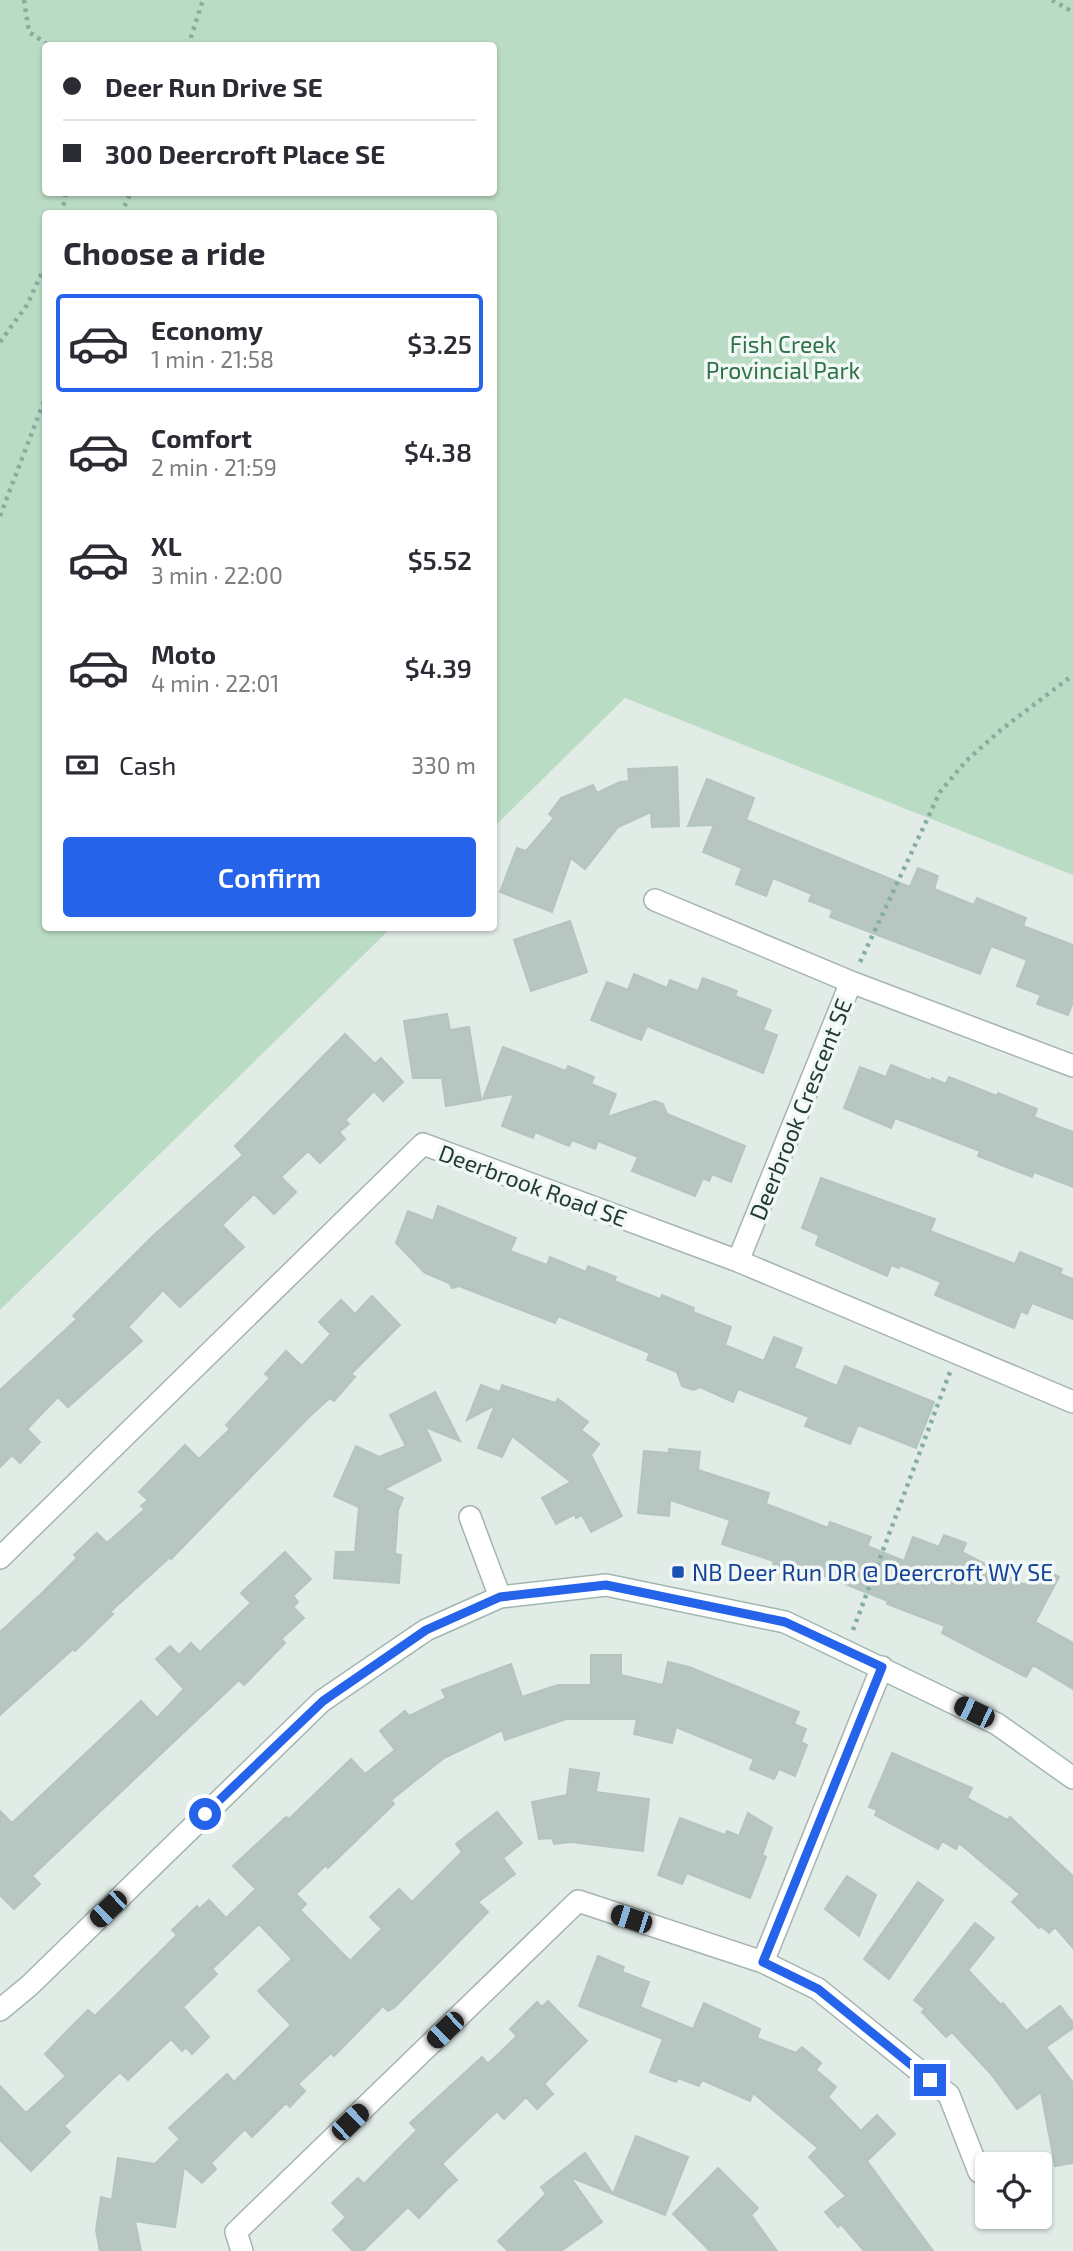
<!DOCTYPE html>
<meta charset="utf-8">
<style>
body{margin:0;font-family:"Exo 2",sans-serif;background:#f2f2f3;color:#2b2b33;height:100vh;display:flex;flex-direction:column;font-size:26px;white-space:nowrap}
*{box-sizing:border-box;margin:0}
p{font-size:23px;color:#7c7c81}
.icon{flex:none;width:38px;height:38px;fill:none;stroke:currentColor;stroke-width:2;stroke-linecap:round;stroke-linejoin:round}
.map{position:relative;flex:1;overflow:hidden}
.details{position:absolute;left:42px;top:210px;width:455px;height:721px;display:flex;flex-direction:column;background:#fff;border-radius:7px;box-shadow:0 2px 5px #0004}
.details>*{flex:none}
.guide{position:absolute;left:42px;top:42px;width:455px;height:154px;border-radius:7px;box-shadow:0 2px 5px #0004;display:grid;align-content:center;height:154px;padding:0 21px;background:#fff}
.buttons{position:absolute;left:975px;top:2152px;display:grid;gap:14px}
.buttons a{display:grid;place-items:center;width:77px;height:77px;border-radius:7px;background:#fff;box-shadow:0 2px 5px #0004;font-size:35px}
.end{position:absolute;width:32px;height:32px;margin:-16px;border:9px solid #2563eb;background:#fff;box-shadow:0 0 0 4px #fff}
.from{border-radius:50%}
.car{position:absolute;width:21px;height:42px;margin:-21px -10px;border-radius:9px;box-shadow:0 0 5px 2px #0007;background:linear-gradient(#222 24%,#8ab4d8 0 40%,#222 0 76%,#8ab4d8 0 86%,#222 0)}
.guide b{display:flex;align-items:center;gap:24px;height:66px;font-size:26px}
.guide b+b{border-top:2px solid #e1e1e2}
.guide i{width:18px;height:18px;background:#2b2b33}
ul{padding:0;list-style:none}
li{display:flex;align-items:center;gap:21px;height:98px;margin:0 14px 10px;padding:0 7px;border:4px solid transparent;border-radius:7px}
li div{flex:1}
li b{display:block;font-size:26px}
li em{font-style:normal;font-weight:600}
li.selected{border-color:#2563eb}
li>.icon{width:63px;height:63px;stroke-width:1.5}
h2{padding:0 21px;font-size:32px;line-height:84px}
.pay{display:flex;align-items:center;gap:18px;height:77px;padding:0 21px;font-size:26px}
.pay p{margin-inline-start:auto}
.primary-button{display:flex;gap:14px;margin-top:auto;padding:14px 21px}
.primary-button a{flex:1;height:80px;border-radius:7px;background:#2563eb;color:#fff;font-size:28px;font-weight:600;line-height:80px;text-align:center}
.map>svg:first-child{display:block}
.green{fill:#bbdcc4;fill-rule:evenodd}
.building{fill:#b7c6c0;stroke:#b4c5be;stroke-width:2}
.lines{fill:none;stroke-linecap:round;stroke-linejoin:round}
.street-casing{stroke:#a5b4ae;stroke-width:24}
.secondary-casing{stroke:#a0b7af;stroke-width:24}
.path{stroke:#83aea1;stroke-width:4.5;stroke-dasharray:3.5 5;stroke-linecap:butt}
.street{stroke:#fff;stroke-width:21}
.secondary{stroke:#fff;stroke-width:21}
.route{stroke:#2563eb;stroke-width:9}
.transit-dot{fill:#1a4fb4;stroke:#f2f8f5;stroke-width:2.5}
.labels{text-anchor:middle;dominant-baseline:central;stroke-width:7;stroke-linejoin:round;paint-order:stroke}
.park-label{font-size:23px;fill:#2e7248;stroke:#f2f8f5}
.street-label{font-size:23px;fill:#223c35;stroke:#f2f8f5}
.transit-label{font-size:23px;fill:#164399;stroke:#f2f8f5;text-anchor:start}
</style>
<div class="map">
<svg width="1073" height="2251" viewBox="0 0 1073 2251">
<rect width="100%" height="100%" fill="#e2ece7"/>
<path class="green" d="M0 0H1073V875L625 698 494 827V214H46V928H391L0 1310ZM46 46H494V192H46Z"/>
<path class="building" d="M677 767 679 826 652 827 651 812 618 827 585 869 571 858 552 912 500 892 517 848 526 851 554 818 549 814 561 798 593 785 597 793 620 782 629 781 628 769Z
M707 779 754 798 746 820 910 887 918 868 938 876 934 889 974 905 977 898 1026 918 1023 926 1073 945V1002L1068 1015 1037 1004 1041 995 1017 986 1027 960 991 946 980 974 830 917 833 910 809 901 812 894 773 878 766 896 736 884 742 868 703 852 714 825 688 826Z
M570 921 587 972 531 991 514 940Z
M634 974 667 988 670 980 698 991 703 978 737 991 735 996 771 1010 763 1030 777 1035 763 1073 647 1026 641 1040 591 1020 607 982 628 990Z
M447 1014 450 1030 469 1027 481 1100 446 1106 442 1078H413L404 1021Z
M345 1034 375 1064 381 1058 403 1082 383 1101 374 1091 345 1120 349 1124 339 1132 345 1139 320 1163 308 1151 281 1177 296 1192 274 1214 254 1194 222 1225 244 1247 180 1307 163 1290 128 1327 142 1341 68 1407 58 1397 27 1429 40 1442 20 1463 12 1455 0 1467V1390L77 1319 73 1316 154 1235 243 1155 235 1146Z
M503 1047 566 1071 568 1066 594 1077 591 1084 616 1094 607 1117 655 1101 663 1104 667 1114 745 1146 731 1182 712 1174 709 1181 703 1178 695 1196 632 1171 638 1157 598 1141 595 1149 572 1140 569 1146 535 1132 533 1138 502 1126 514 1094 483 1099Z
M891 1065 931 1081 932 1078 946 1084 949 1077 997 1096 998 1093 1037 1109 1034 1117 1073 1132V1187L1034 1172 1032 1177 978 1156 980 1151 895 1118 891 1128 844 1108 860 1067 886 1077Z
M821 1178 935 1219 930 1231 1015 1264 1020 1252 1062 1269 1060 1274 1073 1279V1319L1032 1303 1027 1314 1021 1311 1014 1328 935 1295 941 1282 900 1265 899 1268 891 1265 887 1276 816 1245 819 1235 802 1228Z
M438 1206 516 1238 510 1251 547 1265 550 1257 586 1272 588 1266 616 1277 614 1281 660 1299 662 1295 694 1308 693 1312 731 1327 725 1345 764 1361 774 1337 802 1348 794 1368 837 1386 845 1366 934 1402 916 1448 858 1425 850 1444 805 1426 809 1417 738 1389 733 1402 700 1387 693 1390 682 1386 677 1372 647 1360 650 1353 558 1316 555 1323 459 1286 452 1288 449 1283 425 1273 396 1243 408 1211 433 1221Z
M372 1296 400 1325 351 1374 355 1377 334 1401 330 1398 311 1415 171 1559 170 1557 110 1612 113 1614 75 1651 73 1649 0 1715V1632L43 1592 77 1558 74 1555 97 1533 107 1543 145 1509 141 1506 148 1500 139 1492 185 1445 199 1459 230 1429 226 1425 270 1378 265 1374 286 1351 302 1366 331 1334 319 1322 341 1300 355 1314Z
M481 1385 500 1392 502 1385 555 1403 558 1399 588 1422 581 1430 599 1444 591 1455 622 1516 591 1532 582 1515 576 1518 575 1514 556 1524 542 1498 571 1482 512 1436 502 1457 478 1448 495 1405 467 1420Z
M435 1392 460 1441 425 1427 441 1460 384 1489 403 1498 398 1510 395 1554 401 1555 399 1583 334 1578 336 1552H355L359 1507 334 1496 356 1446 379 1457 406 1446 390 1415Z
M669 1449 700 1452 698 1470 769 1493 766 1504 803 1518 828 1528 830 1522 871 1537 867 1546 904 1561 913 1537 939 1547 944 1535 966 1543 962 1552 1025 1585 1035 1564 1059 1577 1035 1622 1073 1643V1689L1033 1665 1026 1677 942 1633 945 1626 887 1604 888 1601 802 1567 799 1574 773 1564 774 1561 722 1544 730 1520 670 1500 669 1516 638 1513 644 1451 669 1453Z
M285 1552 311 1579 293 1596 298 1602 293 1607 304 1618 281 1639 285 1643 244 1685 239 1680 32 1876 40 1884 14 1909 0 1895V1811L12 1823 141 1701 157 1718 184 1689 156 1659 170 1646 179 1655 191 1643 200 1652 251 1603 241 1593Z
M591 1655H621V1675L663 1685 668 1662 689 1667 799 1712 794 1724 806 1729 801 1742 807 1745 795 1776 779 1769 774 1779 750 1769 754 1759 676 1727 672 1743 634 1734 637 1719H566L505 1740 502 1730 444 1758 391 1800 394 1804 328 1868 326 1865 296 1894 306 1904 300 1910 350 1961 382 1929 370 1917 399 1889 412 1902 462 1852 456 1844 497 1812 522 1843 503 1858 515 1874 478 1902 488 1912 395 2007 388 2011 383 2006 334 2056 331 2053 298 2084 305 2091 290 2107 286 2103 252 2137 245 2129 211 2163 216 2169 202 2183 184 2167 175 2227 135 2221 141 2251H100L96 2230 101 2197 112 2200 118 2158 155 2164 180 2139 169 2128 227 2074 234 2082 291 2025 258 1991 292 1959 259 1924 212 1969 217 1974 183 2007 209 2037 192 2054 186 2047 182 2051 171 2039 128 2080 120 2072 64 2126 70 2132 31 2171 0 2140V2086L26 2113 36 2104 66 2076 45 2054 69 2029 88 2010 95 2016 177 1935 172 1930 197 1906 199 1909 209 1900 226 1918 256 1889 233 1866 286 1817 289 1819 351 1759 365 1774 395 1750 380 1731 405 1711 409 1716 446 1698 442 1690 511 1664 522 1697 558 1685H591Z
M892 1753 972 1788 967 1798 1007 1820 1010 1817 1073 1876V1948L1055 1927 1049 1933 1041 1926 1039 1928 1012 1902 1020 1894 959 1843 956 1849 942 1841 938 1849 875 1815 877 1810 869 1807Z
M570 1769 599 1773 596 1792 649 1799 643 1851 571 1842 554 1844 552 1838 539 1839 532 1802 567 1795Z
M748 1813 772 1828 762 1855 766 1857 750 1898 687 1873 682 1884 658 1875 680 1818 725 1835 727 1831 739 1836Z
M847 1876 876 1895 859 1936 825 1909Z
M918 1882 943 1900 889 1979 864 1959Z
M975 1923 994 1938 968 1970 1001 2005 1003 2003 1026 2031 1060 2006 1073 2023V2028L1046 2047 1073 2083V2163L1055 2166 1041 2092 1017 2109 991 2074 952 2032 946 2037 922 2012 925 2009 914 2000Z
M598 1956 624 1967 622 1972 649 1982 640 2007 693 2029 704 2003 760 2029 757 2038 796 2053 802 2047 821 2063 816 2070 836 2087 828 2097 861 2131 877 2115 895 2134 867 2161 933 2251H864L841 2224 838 2227 825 2212 846 2196 809 2157 818 2148 753 2093 750 2101 702 2080 699 2086 678 2078 676 2082 650 2072 663 2039 579 2006Z
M548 2001 587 2041 544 2084 553 2094 537 2109 526 2097 504 2119 497 2111 442 2164 457 2180 446 2190 419 2218 408 2207 363 2251H353L333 2230 346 2217 332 2203 358 2178 364 2184 417 2130 410 2123 482 2057 488 2064 517 2036 510 2029 537 2002 542 2007Z
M636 2136 688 2157 665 2215 570 2177 602 2222 561 2251H508L498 2241 546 2194 541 2187 585 2153 613 2194Z
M718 2168 758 2208 751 2215 777 2251H710L673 2214Z"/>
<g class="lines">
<g class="street-casing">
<path id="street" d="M655 900 851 982
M738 1261 851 982 1073 1066
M470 1517 500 1597
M0 1558 423 1144 738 1261 1073 1402
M763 1962 818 1989 949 2095 979 2172
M242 2251 236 2232 578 1901 763 1962 882 1667"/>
</g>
<g class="secondary-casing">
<path id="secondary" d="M0 2010 30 1985 322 1701 426 1630 500 1597 606 1585 785 1622 997 1724 1073 1778"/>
</g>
<path class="path" d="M24 0 29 32 50 46
M1052 0 1073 12
M188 46 203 0
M62 214 66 192
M121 214 131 192
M0 342 27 305 46 264
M0 516 46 396
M860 962 940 792 966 761 1002 729 1073 675
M853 1630 950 1372"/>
<use href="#street" class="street"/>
<use href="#secondary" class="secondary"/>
</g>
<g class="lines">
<path class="route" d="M205 1814 323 1701 426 1630 500 1597 606 1585 785 1622 882 1667 763 1962 818 1989 930 2080"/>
</g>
<rect class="transit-dot" x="671" y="1565" width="14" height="14" rx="3.5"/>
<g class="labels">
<g class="park-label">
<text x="783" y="344">Fish Creek<tspan x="783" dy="26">Provincial Park</tspan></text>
</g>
<g class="street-label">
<text transform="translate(800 1109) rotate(-68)">Deerbrook Crescent SE</text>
<text transform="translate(533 1185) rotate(20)">Deerbrook Road SE</text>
</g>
<g class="transit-label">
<text x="692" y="1572">NB Deer Run DR @ Deercroft WY SE</text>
</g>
</g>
</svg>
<div class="buttons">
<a><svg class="icon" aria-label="locate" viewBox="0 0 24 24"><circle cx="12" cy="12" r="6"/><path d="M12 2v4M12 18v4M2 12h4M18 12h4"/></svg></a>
</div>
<i class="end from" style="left:205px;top:1814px"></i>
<i class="end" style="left:930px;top:2080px"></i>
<i class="car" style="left:974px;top:1712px;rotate:296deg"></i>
<i class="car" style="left:108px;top:1909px;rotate:226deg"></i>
<i class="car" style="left:631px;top:1919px;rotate:288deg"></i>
<i class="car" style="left:445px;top:2030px;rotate:226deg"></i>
<i class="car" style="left:350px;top:2122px;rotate:46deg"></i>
<div class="guide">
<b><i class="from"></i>Deer Run Drive SE</b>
<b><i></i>300 Deercroft Place SE</b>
</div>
<section class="details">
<h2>Choose a ride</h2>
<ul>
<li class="selected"><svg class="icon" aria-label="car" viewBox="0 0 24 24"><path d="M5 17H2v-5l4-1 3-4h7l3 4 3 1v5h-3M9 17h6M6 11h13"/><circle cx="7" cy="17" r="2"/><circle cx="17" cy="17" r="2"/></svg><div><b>Economy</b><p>1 min · 21:58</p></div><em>$3.25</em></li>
<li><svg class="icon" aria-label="car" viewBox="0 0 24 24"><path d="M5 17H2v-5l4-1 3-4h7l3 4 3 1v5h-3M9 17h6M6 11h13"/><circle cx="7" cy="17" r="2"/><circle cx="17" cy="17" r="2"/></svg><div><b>Comfort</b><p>2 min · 21:59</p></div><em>$4.38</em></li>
<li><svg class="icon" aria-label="car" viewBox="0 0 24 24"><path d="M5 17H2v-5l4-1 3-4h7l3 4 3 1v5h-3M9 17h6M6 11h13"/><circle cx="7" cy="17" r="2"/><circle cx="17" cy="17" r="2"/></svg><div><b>XL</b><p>3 min · 22:00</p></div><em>$5.52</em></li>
<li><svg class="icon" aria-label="car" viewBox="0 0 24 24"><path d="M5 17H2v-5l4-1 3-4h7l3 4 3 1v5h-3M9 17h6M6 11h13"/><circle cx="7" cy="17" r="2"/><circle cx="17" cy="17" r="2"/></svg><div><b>Moto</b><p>4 min · 22:01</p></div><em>$4.39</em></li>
</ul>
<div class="pay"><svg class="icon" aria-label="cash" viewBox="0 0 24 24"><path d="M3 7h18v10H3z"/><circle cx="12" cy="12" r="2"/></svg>Cash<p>330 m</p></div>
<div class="primary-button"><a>Confirm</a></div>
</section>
</div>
